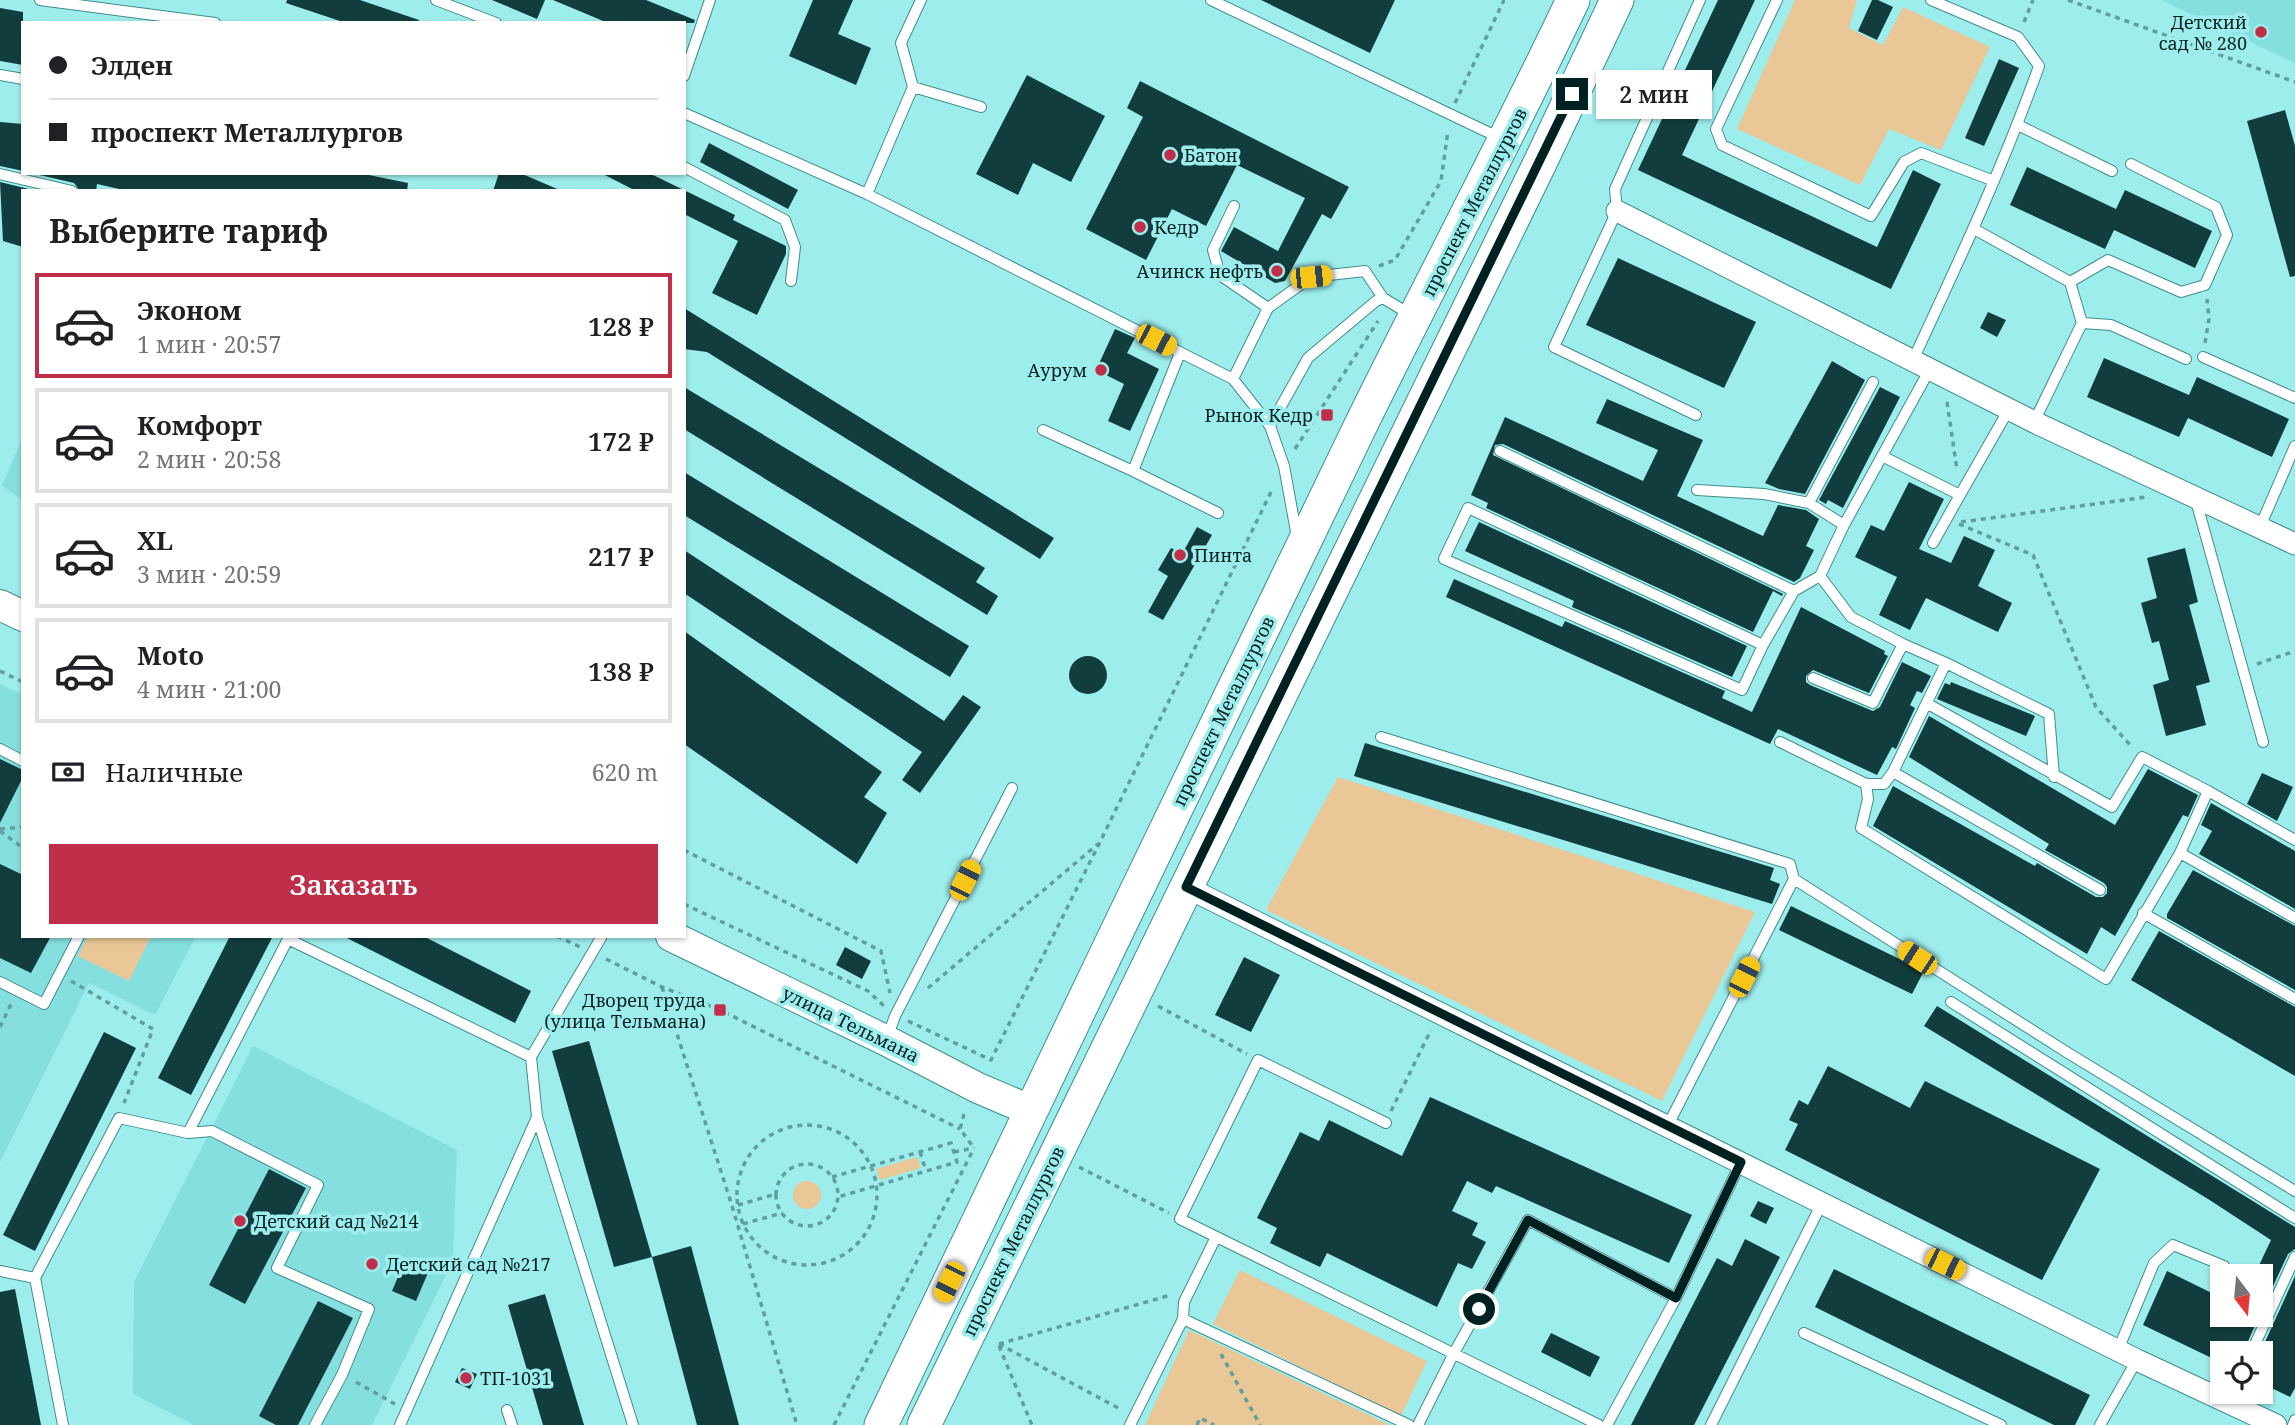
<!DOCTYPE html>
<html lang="ru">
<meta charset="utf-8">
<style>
body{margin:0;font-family:"Noto Serif",serif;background:#f2f2f2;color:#202124;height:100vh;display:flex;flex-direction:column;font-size:26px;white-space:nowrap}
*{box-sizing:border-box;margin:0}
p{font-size:23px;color:#757577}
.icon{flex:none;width:38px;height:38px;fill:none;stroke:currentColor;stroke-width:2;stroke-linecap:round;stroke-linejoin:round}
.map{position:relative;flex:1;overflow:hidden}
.side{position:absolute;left:21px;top:189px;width:665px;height:749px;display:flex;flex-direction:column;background:#fff;border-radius:0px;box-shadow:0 2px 5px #0004}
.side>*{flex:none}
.banner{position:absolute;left:21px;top:21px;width:665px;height:154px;border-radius:0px;box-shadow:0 2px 5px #0004;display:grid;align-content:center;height:154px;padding:0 28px;background:#fff}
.needle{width:46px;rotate:164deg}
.fabs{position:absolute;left:2210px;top:1264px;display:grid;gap:14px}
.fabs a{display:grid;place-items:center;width:63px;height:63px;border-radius:0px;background:#fff;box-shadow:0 2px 5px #0004;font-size:35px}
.end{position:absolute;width:32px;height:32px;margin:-16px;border:9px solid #002121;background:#fff;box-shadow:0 0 0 4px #fff}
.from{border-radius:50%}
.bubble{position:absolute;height:49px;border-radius:0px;background:#fff;box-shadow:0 2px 5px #0004;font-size:23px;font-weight:600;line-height:49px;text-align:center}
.car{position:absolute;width:21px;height:42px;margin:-21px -10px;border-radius:9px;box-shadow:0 0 5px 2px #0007;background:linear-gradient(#f5c518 24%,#345 0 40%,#f5c518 0 76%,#345 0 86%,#f5c518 0)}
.banner b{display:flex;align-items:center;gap:24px;height:66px;font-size:26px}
.banner b+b{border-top:2px solid #e0e0e0}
.banner i{width:18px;height:18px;background:#202124}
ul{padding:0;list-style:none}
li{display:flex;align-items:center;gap:21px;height:105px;margin:0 14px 10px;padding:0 14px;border:4px solid #e0e0e0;border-radius:0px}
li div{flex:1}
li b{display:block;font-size:26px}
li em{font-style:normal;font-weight:600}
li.selected{border-color:#c02f49}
li>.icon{width:63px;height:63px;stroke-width:1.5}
h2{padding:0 28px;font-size:32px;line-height:84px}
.pay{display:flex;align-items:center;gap:18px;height:77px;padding:0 28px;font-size:26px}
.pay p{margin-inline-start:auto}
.cta{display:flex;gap:14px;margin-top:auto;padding:14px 28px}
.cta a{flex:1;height:80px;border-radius:0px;background:#c02f49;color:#fff;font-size:28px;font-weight:600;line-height:80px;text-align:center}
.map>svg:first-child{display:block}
.built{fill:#86dfdf}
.green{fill:#e9c797}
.building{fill:#123d3e}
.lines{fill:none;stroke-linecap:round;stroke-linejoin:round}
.lane-casing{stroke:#3e8e8e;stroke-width:12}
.street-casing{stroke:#3e8e8e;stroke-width:23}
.secondary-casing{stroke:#3e8e8e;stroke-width:32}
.primary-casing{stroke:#3e8e8e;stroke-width:35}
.path{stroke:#619f9f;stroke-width:3.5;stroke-dasharray:5 5;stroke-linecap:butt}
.lane{stroke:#fff;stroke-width:10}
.street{stroke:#fff;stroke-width:21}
.secondary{stroke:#fff;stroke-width:30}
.primary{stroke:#fff;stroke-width:33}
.route{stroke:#002121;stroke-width:9}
.poi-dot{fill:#c02f49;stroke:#9eeded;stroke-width:2.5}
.labels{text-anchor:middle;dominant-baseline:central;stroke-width:7;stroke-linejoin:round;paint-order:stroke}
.poi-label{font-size:18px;fill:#002121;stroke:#9eeded;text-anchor:start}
.street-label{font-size:18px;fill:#002121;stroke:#9eeded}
</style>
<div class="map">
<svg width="2295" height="1425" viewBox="0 0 2295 1425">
<rect width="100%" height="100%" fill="#9eeded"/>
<path class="built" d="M2161 0H2295V63Z
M23 436V500L2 486Z
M0 684 23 695V936H196L155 1015 89 983 0 1162Z
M253 1046 457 1150 453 1261 372 1425H194L133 1394 134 1282Z"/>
<path class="green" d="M1795 0H1857L1849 28 1883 45 1903 7 1990 47 1941 150 1889 129 1860 185 1737 129Z
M1338 777 1755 912 1662 1101 1266 910Z
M88 936H151L129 981 78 956Z
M917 1157 921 1168 880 1180 876 1169Z
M793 1195a14 14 0 1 1 28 0a14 14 0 1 1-28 0Z
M1240 1270 1427 1361 1401 1416 1213 1324Z
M1189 1330 1390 1425H1145Z"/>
<path class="building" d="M287 0H360L419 20 418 23H346L286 3Z
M492 0H545L537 19Z
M553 0H646L695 20 694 23H608Z
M813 0H853L838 34 871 48 856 85 789 56Z
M1261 0H1395L1370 53Z
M1718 0H1755L1682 155 1877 247 1913 170 1941 184 1891 289 1638 170Z
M1872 0H1878L1893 7 1877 40 1858 31Z
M0 8 23 12V65L0 61Z
M1999 59 2019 68 1984 146 1965 138Z
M1027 75 1105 116 1071 182 1033 163 1018 195 976 174Z
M1140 81 1349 187 1331 219 1322 214 1285 281 1275 283 1221 251 1234 227 1278 251 1305 198 1237 165 1206 226 1172 209 1146 260 1086 229 1143 117 1127 108Z
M2285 110 2295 146V276L2290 277 2247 121Z
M0 122 23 124V171L0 166Z
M709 143 798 190 788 209 700 162Z
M2027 167 2116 209 2125 190 2212 231 2195 268 2114 230 2105 249 2010 205Z
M31 173H359L408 183 407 191H128L97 184 96 191H80L74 183Z
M499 173H520L562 191H493Z
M601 173H649L735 215 733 220 786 246V254L757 315 712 293 738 241 684 214V191H636Z
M0 182 37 191H23V247L3 241Z
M1618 258 1756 322 1724 388 1586 325Z
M684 308 1054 538 1040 559 707 352 684 349Z
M1988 312 2006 320 1997 337 1980 328Z
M1115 329 1135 338 1127 353 1159 369 1130 431 1108 421 1124 384 1096 370Z
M2104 358 2189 395 2197 377 2289 419 2272 457 2188 418 2179 437 2087 397Z
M1832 361 1865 380 1805 494 1779 489 1765 483Z
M684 387 985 568 976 582 998 596 987 615 684 429Z
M1880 387 1900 397 1843 508 1828 500 1826 504 1819 500Z
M1607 399 1703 440 1677 496 1763 536 1778 505 1806 510 1819 519 1806 546 1814 550 1800 578 1794 582 1503 444 1495 445 1493 455 1783 594 1782 596 1773 591 1753 632 1486 508 1488 503 1471 495 1505 417 1643 481 1658 450 1596 423Z
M684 472 969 646 950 677 684 515Z
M1909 482 1944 499 1919 549 1951 563 1964 536 1995 550 1978 586 2012 603 1998 632 1926 598 1910 630 1879 615 1897 577 1855 557 1871 525 1884 531Z
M1479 522 1747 646 1732 677 1572 607 1574 601 1465 551Z
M1197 527 1212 535 1163 620 1148 612 1168 576 1158 570 1171 548 1182 554Z
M2185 548 2198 602 2189 605 2210 682 2196 686 2206 725 2166 736 2153 685 2169 680 2159 641 2152 643 2141 603 2157 598 2147 558Z
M684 550 944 721 963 695 981 707 920 793 902 780 922 752 684 593Z
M1454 579 1562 627 1565 621 1725 691 1722 698 1752 712 1801 607 1885 651 1884 654 1888 656 1869 693 1813 670 1806 676V682L1810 685 1873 711 1880 707 1902 662 1931 676 1922 693 1917 691 1910 705 1915 708 1896 749 1892 747 1877 775 1778 729 1770 744 1446 597Z
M684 631 882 772 864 797 887 813 857 864 684 744Z
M1069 675a19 19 0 1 1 38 0a19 19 0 1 1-38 0Z
M1951 682 2035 716 2026 736 1937 699 1945 683 1950 685Z
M1929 716 2115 825 2148 769 2198 795 2188 817 2183 815 2115 936 2101 927 2087 954 1873 826 1893 786 2035 866 2037 863 2096 897H2103L2107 893V887L2104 883 2045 850 2049 844 1909 757Z
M1365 743 1774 868 1770 880 1780 884 1772 904 1354 776Z
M0 759 23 770V777L0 823Z
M2262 773 2293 787 2277 821 2247 804Z
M2211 803 2295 851V909L2199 854 2212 831 2201 825Z
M0 864 23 875V936H51L31 973 0 958Z
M2193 870 2295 926V990L2167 918V914Z
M1791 906 1924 971 1912 994 1779 930Z
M2159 931 2295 1007V1076L2131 980Z
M230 936H273L191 1095 158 1078Z
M343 936H423L531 991 515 1023Z
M845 947 871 961 862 979 836 965Z
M1244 957 1280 975 1251 1032 1215 1015Z
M1937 1006 2295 1227V1249L2288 1254 2261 1312V1276H2254L2271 1240 2208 1199 1924 1026Z
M104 1032 136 1048 35 1251 3 1235Z
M589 1041 652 1257 614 1267 552 1051Z
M1828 1066 1910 1108 1925 1081 2100 1169 2042 1280 1785 1150 1798 1124 1789 1120 1799 1100 1808 1105Z
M1430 1097 1692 1215 1669 1263 1496 1186 1492 1193 1467 1181 1452 1211 1478 1223 1472 1235 1486 1242 1472 1269 1458 1263 1437 1307 1327 1253 1320 1267 1270 1243 1277 1228 1257 1218 1300 1132 1319 1141 1329 1120 1402 1156Z
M269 1169 306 1188 245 1304 209 1285Z
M1758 1201 1774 1208 1766 1224 1750 1216Z
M1745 1239 1780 1257 1694 1425H1631L1717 1258 1732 1266Z
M691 1246 739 1425H697L652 1257Z
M406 1258 430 1268 416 1301 392 1291Z
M1834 1269 2090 1395 2075 1425H2054L1815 1307Z
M2167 1271 2220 1297 2213 1314H2260L2243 1353H2222V1363L2143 1325Z
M2295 1276V1388L2290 1397 2261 1383 2260 1353Z
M15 1289 41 1425H0V1292Z
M545 1294 584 1425H543L508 1305Z
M318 1301 353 1318 298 1425H276L259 1416Z
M1551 1333 1600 1357 1590 1377 1541 1352Z
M462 1368 477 1374 470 1389 455 1382Z"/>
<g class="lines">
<g class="lane-casing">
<path id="lane" d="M40 0 215 23
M436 0 496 23
M1211 0 1500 138
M1777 0 1716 129 1722 145 1871 216 1904 162 1921 153 1994 181
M0 75 23 79
M684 76 710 0
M913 87 981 107
M684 113 867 194 1233 379 1270 426 1284 466 1297 537
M2018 125 2112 171
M684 167 785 220 795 247 791 281
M0 174 72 191
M867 194 913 87 901 43 921 0
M1234 206 1213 250 1220 275 1268 308
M1974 229 2070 282 2082 323 2034 422
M2070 282 2108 260 2181 292 2205 285 2227 235 2216 207 2131 164
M2082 323 2111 325 2186 359
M2203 357 2295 398
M1913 360C1958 263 2003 167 2039 66L2018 37 1931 0
M1233 379 1268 308 1311 277 1365 271 1383 298
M1696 415 1554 347 1617 211 1615 189 1700 0
M1270 426 1308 358 1376 301 1383 298 1411 315
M1043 430 1133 471 1180 353
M1500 451 1794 591 1763 645 1742 690 1444 559 1468 508 1763 645
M1882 456 1960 495 1933 543
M1133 471 1218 513
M1697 490 1764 494 1809 503 1844 525
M1960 495 2009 409
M2195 497 2263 742
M1809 503 1873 382
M2260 527 2295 446
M1820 576 1851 617 1903 644
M1794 591 1820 576 1844 525 1930 369
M1946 663 2049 714 2054 777
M1813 678 1873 703 1903 644 1946 663 1893 772 1884 784H1866L1868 799 1861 828 2106 979 2180 853 2295 918
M1928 704 2112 807 2142 757 2208 791
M1381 737 1790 864 1794 879
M1780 742 1866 784
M0 749 23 761
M1893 772 2100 890
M2180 853 2208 791 2295 840
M2143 913 2295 999
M289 936 288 939 531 1057
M602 936 531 1057 537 1117 633 1425
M0 982 44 1004 79 936
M1951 1002 2295 1218
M887 1038 895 1016 1012 788
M1386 1123 1258 1060 1180 1219 1599 1425
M1668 1125 1794 879 2068 1053 2295 1191
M188 1133 212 1131 318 1185 277 1268 369 1309 342 1375 315 1425
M0 1271 35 1278
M1183 1319 1409 1425
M1804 1333 2001 1425
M2118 1350 2154 1263 2173 1245 2224 1266
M2251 1353 2295 1257
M507 1410 512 1425
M63 1425 35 1278 119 1118 188 1133 288 939
M400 1425 537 1117
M1130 1425 1183 1319 1184 1302 1216 1237
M1418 1425 1454 1353 1528 1220 1676 1298
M1607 1425 1676 1298 1741 1162
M1711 1425 1822 1203
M2100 1425 2137 1360
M2293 1425 2295 1420"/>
</g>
<g class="street-casing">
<path id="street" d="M1617 211 2034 422 2295 544
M1186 887 2137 1360 2276 1425"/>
</g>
<g class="secondary-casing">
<path id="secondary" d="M0 605 23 616
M671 936 885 1040 978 1088 1032 1111"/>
</g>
<g class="primary-casing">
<path id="primary" d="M881 1425C1039 1095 1196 764 1356 435 1427 289 1504 146 1573 0
M924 1425 1539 165 1617 0"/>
</g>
<path class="path" d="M2068 0 2295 82
M2024 22 2033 0
M1455 103 1504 0
M1379 266 1395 260 1441 181 1448 130
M2205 343 2209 319 2207 299
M1947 402 1957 470
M1295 449 1378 321
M1961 522 2147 497
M1959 524 2033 555 2096 707 2131 746
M2257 664 2295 651
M0 671 23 682
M0 829 23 827
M0 831 23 848
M684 850 881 951 890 993
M684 904 868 991 884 1006
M557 936 580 947
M606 959 662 987 720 1010 960 1129
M71 981 153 1029 124 1103
M662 987 732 1206 797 1425
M928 988 1098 844
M1158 1006 1247 1054
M908 1021 991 1060 1100 842 1272 490
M0 1027 11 1004
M1391 1111 1431 1030
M964 1114 960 1129 974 1148
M737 1195a70 70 0 1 1 140 0a70 70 0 1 1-140 0Z
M920 1152 926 1171
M954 1152 974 1148
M776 1195a31 31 0 1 1 62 0a31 31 0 1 1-62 0Z
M1079 1167 1169 1213
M832 1177 951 1143 957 1162 838 1197
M738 1205 776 1194
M743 1224 782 1213
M999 1344 1171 1295
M999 1344 1122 1410
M999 1346 1032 1425
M1221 1354 1260 1425
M356 1382 395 1404
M834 1425 974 1148
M1197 1425 1200 1418 1214 1425"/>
<use href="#lane" class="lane"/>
<use href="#street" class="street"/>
<use href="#secondary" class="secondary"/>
<use href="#primary" class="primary"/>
</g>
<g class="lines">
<path class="route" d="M1479 1309 1528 1220 1676 1298 1741 1162 1186 887 1572 94"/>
</g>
<g class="poi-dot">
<circle cx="2261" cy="32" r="7"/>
<circle cx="1170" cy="155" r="7"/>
<circle cx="1140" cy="227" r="7"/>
<circle cx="1277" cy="271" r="7"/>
<circle cx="1101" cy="370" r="7"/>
<rect x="1320" y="408" width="14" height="14" rx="3.5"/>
<circle cx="1180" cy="555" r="7"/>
<rect x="713" y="1003" width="14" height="14" rx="3.5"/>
<circle cx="240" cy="1221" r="7"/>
<circle cx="372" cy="1264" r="7"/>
<circle cx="466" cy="1378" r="7"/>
</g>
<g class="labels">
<g class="poi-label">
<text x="2247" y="22" text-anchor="end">Детский<tspan x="2247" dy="21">сад № 280</tspan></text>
<text x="1184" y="155">Батон</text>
<text x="1154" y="227">Кедр</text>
<text x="1263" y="271" text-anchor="end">Ачинск нефть</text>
<text x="1087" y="370" text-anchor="end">Аурум</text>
<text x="1313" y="415" text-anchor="end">Рынок Кедр</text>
<text x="1194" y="555">Пинта</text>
<text x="706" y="1000" text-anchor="end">Дворец труда<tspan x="706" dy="21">(улица Тельмана)</tspan></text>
<text x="254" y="1221">Детский сад №214</text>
<text x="386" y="1264">Детский сад №217</text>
<text x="480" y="1378">ТП-1031</text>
</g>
<g class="street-label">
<text transform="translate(1474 202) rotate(-63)">проспект Металлургов</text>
<text transform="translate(1223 711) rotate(-64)">проспект Металлургов</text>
<text transform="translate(851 1024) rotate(26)">улица Тельмана</text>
<text transform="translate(1013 1241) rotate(-64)">проспект Металлургов</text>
</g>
</g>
</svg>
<div class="fabs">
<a><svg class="needle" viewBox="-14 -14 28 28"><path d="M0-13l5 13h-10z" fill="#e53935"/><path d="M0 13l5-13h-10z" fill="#757577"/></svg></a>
<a><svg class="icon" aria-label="locate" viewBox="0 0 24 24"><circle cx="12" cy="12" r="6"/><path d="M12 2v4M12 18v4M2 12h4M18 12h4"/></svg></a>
</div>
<i class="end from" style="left:1479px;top:1309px"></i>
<i class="end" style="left:1572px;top:94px"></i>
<div class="bubble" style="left:1596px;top:70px;width:116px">2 мин</div>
<i class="car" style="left:1311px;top:277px;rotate:84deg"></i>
<i class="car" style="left:1156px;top:340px;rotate:117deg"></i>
<i class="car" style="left:965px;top:880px;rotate:27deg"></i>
<i class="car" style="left:1917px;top:958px;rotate:303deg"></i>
<i class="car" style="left:1744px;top:977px;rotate:27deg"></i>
<i class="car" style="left:1945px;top:1264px;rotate:116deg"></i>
<i class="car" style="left:949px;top:1282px;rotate:206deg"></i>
<div class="banner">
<b><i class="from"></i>Элден</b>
<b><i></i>проспект Металлургов</b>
</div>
<section class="side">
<h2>Выберите тариф</h2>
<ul>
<li class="selected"><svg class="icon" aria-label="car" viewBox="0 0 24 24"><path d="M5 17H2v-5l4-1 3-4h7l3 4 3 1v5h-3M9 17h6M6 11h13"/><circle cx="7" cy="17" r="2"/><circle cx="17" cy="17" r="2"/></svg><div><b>Эконом</b><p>1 мин · 20:57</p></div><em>128 ₽</em></li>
<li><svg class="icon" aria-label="car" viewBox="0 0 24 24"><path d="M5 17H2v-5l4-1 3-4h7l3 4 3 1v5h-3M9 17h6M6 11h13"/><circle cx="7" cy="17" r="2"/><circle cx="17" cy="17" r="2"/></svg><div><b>Комфорт</b><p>2 мин · 20:58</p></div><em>172 ₽</em></li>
<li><svg class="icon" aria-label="car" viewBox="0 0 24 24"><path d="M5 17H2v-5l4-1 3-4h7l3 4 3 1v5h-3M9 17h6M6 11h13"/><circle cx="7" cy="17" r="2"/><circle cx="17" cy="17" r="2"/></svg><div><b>XL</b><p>3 мин · 20:59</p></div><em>217 ₽</em></li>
<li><svg class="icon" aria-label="car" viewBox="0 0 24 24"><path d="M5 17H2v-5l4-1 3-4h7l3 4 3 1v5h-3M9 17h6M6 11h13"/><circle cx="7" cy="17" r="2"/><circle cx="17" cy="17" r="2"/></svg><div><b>Moto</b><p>4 мин · 21:00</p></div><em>138 ₽</em></li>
</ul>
<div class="pay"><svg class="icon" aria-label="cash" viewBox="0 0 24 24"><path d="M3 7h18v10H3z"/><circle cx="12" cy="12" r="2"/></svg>Наличные<p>620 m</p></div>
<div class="cta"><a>Заказать</a></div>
</section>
</div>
